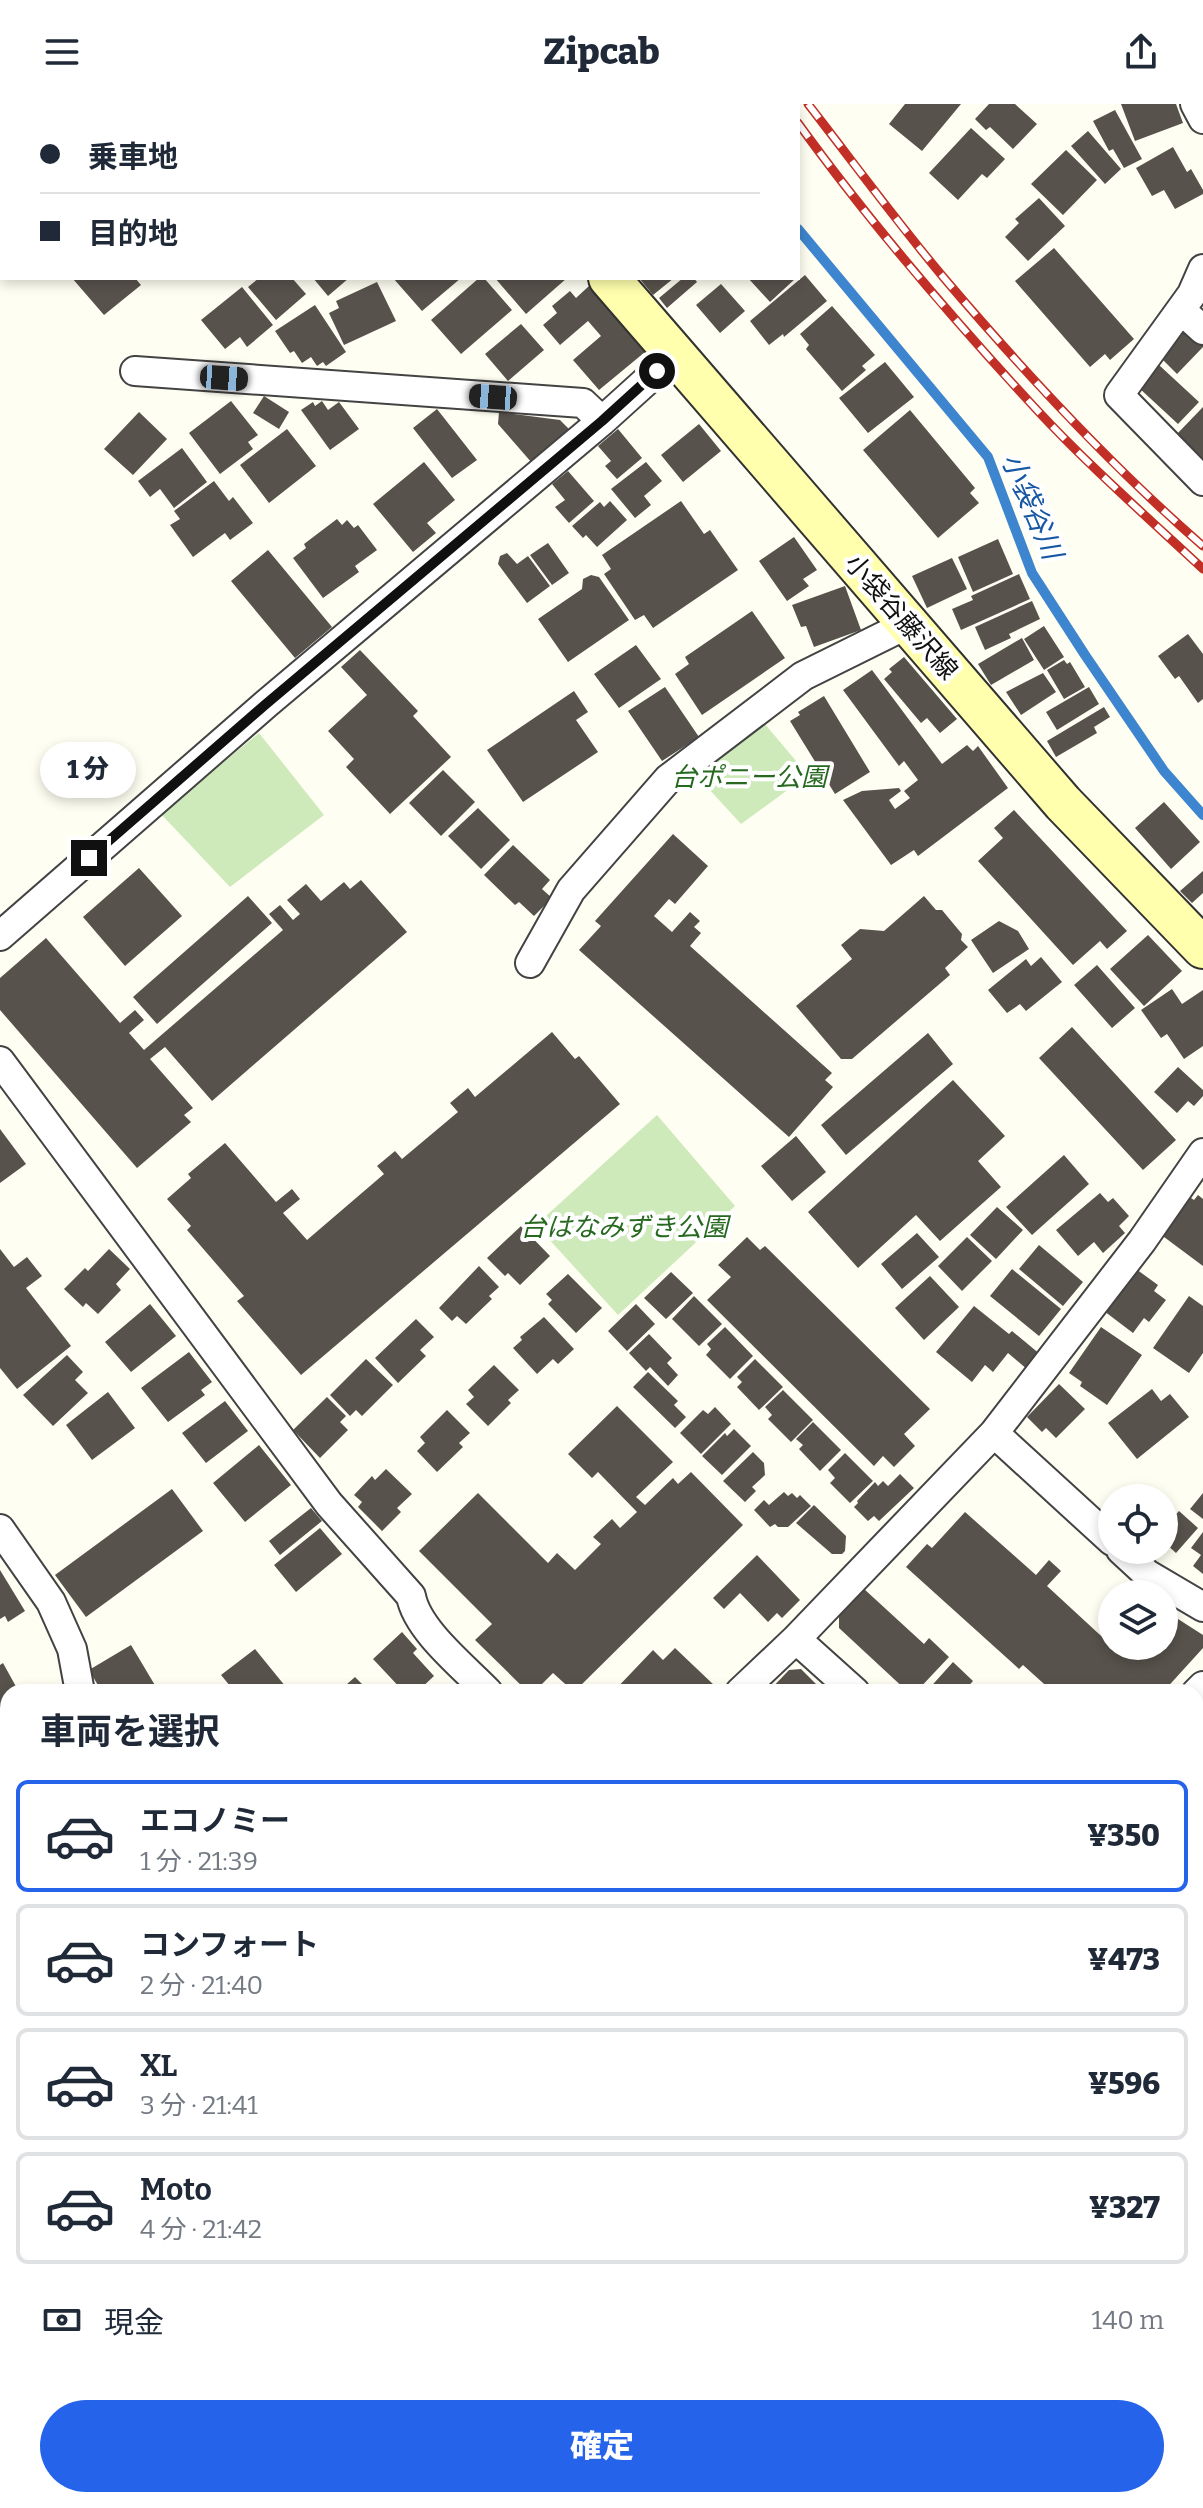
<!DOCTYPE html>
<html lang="ja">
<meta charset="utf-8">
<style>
body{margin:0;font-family:Bitter,"Noto Sans JP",serif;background:#f6f6f7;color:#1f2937;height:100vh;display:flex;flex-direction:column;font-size:30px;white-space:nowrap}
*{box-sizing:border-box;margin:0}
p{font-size:26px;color:#747a83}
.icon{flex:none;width:44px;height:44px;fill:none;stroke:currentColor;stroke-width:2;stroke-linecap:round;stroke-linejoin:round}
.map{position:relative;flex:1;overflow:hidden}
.panel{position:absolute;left:0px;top:1580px;width:1204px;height:824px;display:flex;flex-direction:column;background:#fff;border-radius:24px 24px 0 0;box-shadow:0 4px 12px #0003}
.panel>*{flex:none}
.top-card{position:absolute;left:0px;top:0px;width:800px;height:176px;box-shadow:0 4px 12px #0003;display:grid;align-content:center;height:176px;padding:0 40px;background:#fff}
.tools{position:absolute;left:1098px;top:1380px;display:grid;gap:16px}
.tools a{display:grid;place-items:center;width:80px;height:80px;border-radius:50%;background:#fff;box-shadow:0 4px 12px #0003;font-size:40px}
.end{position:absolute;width:36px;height:36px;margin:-18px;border:10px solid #101010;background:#fff;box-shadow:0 0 0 4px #fff}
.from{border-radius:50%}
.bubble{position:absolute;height:56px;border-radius:28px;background:#fff;box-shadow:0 4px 12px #0003;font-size:26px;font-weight:800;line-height:56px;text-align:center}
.car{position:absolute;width:24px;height:48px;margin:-24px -12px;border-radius:10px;box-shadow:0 0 6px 2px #0007;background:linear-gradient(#222 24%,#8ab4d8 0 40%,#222 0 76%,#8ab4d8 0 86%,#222 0)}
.top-card b{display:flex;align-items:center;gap:28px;height:76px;font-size:30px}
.top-card b+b{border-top:2px solid #e0e1e3}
.top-card i{width:20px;height:20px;background:#1f2937}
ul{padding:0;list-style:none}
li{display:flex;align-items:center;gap:24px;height:112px;margin:0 16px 12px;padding:0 24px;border:4px solid #e0e1e3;border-radius:12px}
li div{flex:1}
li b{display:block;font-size:30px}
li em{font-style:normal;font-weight:800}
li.selected{border-color:#2563eb}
li>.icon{width:72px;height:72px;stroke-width:1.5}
h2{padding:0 40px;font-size:36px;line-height:96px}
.pay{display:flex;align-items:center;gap:20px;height:88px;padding:0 40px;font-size:30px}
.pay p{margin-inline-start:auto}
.primary-button{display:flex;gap:16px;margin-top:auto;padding:16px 40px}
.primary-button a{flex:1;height:92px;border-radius:48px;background:#2563eb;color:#fff;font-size:32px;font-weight:800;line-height:92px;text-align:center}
header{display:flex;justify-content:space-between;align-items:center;height:104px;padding:0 40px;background:#fff;font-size:36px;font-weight:800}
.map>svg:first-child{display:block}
.green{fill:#ceeabb}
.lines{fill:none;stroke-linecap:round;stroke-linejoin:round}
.stream{stroke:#3d85ce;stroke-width:10}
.building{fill:#58524c}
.minor-casing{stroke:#434343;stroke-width:32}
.secondary-casing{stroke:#323232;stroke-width:44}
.minor{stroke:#fff;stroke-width:28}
.secondary{stroke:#ffffad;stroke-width:40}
.rail-casing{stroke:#c12f26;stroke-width:9}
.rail{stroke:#fff;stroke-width:6;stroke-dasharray:18;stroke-linecap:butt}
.route{stroke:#101010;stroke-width:10}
.labels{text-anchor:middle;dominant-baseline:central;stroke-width:8;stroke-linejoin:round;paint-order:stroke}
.street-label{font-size:26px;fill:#101010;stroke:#fff}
.park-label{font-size:26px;font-style:italic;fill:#26691f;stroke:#fff}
.water-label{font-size:28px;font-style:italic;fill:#1757a3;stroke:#fff}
</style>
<header><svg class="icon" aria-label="menu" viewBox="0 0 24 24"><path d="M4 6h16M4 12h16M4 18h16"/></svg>Zipcab<svg class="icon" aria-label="share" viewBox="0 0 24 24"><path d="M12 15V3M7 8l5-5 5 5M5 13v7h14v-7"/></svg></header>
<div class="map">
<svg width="1203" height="2404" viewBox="0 0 1203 2404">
<rect width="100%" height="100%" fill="#fffef2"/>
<path class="green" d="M764 619 808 671 741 720 697 672Z
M259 629 324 711 230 783 161 710Z
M657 1011 735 1102 618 1211 536 1121Z
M1203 1608V1818L1196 1826V1616Z"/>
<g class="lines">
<path class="stream" d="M704 0 705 2
M798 125 988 353 1032 469 1085 551 1164 667 1203 711"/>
</g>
<path class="building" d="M905 0H961L922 47 889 20Z
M989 0H1015L1037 20 1013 45 990 23 986 26 975 15Z
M1121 0H1176L1183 19 1135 37Z
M1115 6 1142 55 1124 64 1113 45 1109 47 1093 17Z
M971 24 1005 55 987 74 982 70 958 96 929 69Z
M1088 27 1121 65 1105 80 1071 42Z
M1173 43 1187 68 1191 65 1203 86V90L1175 105 1164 86 1152 92 1136 64Z
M1066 46 1097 76 1063 111 1031 80Z
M1039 94 1065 122 1028 157 1005 133 1019 119 1015 115Z
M1054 144 1134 235 1110 256 1105 250 1090 263 1015 177Z
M805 171 827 197 784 233 783 230 769 241 750 217Z
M72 174H135L141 181 104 211Z
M259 174H292L306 190 276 216 248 183Z
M313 174H349L328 192Z
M393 174H461L422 207Z
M479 174H484L512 206 461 250 431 216Z
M495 174H567L526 210Z
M639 174H674L653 191Z
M683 174H694L697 178 667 204 659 194Z
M748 174H796L770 198Z
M377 178 396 217 344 241 329 209 339 204 336 197Z
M721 180 745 207 720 229 696 201Z
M589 182 645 248 599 286 573 256 601 232 588 217 560 241 543 221 557 209 552 202 570 187 576 194Z
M242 183 273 221 247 243 240 233 225 245 201 216Z
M315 201 346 248 326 262 323 258 317 262 311 253 302 259 294 247 290 249 275 227Z
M832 202 875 251 862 262 866 266 842 287 806 245 809 241 800 230Z
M521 220 544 246 508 277 485 250Z
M1185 222 1203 240V243L1177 270 1157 250Z
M885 258 914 293 868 329 839 294Z
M1159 261 1199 298 1178 320 1138 283Z
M264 292 289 308 279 325 253 309Z
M231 297 258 331 248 338 253 345 220 370 189 329Z
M322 297 328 306 339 298 359 325 330 346 301 306 313 298 315 302Z
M1203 303V357L1176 331Z
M437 305 477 356 452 374 413 324Z
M910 306 975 384 970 389 979 399 938 434 863 346Z
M139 308 167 335 133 371 104 345Z
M499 308 560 316 569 325 532 359 498 320Z
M699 320 721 347 683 378 661 351Z
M287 325 316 362 269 399 240 361Z
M618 325 642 354 617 375 605 362 611 357 598 342Z
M182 344 207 378 174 404 160 385 150 393 138 377Z
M424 358 455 396 427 419 436 429 413 448 373 400Z
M646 358 662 377 644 392 651 401 635 414 611 385Z
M568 367 594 397 569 419 555 403 565 396 552 380Z
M214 377 229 397 233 393 253 419 230 436 225 429 193 453 170 421 180 415 174 407Z
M610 397 627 416 597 443 586 431 583 434 572 422 600 398 604 403Z
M681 397 704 430 710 426 738 466 653 524 644 511 635 516 604 470 611 465 602 451Z
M337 415 342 421 347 416 354 424 358 421 377 446 355 462 359 468 323 494 293 454 306 444 304 440Z
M794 433 817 466 803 475 809 482 787 497 759 457Z
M998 435 1013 470 973 488 958 453Z
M548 439 569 469 552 481 530 451Z
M268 446 332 523 295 554 231 477Z
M507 449 517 460 528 452 550 482 527 499 498 460 500 452Z
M952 454 967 485 927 504 912 472Z
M1019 470 1030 495 961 526 952 505 973 496 971 492Z
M591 471 599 473 629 516 568 558 538 515 582 485 583 475Z
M845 482 861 526 814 543 806 522 801 523 792 501Z
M1032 497 1040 515 1009 530 1011 534 985 546 975 523Z
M752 507 785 554 702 611 675 570 689 560 685 553Z
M1044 522 1064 553 1044 566 1024 535Z
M1188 530 1203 550V595L1198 599 1179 572 1175 575 1158 552Z
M1022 534 1034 556 991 581 978 560Z
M636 541 661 575 619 604 594 570Z
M360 546 418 607 413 612 451 653 390 710 346 663 354 655 328 627 367 591 341 563Z
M904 553 957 615 940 629 927 614 921 619 884 575 892 568 889 565Z
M1064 556 1067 560 1070 558 1085 583 1064 595 1047 566Z
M872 566 942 660 967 641 973 647 978 642 1008 684 918 752 914 746 891 761 843 696 862 687 899 684 901 687 889 696 895 705 910 694 904 687 918 676 904 657 899 662 843 586Z
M1043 569 1056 588 1021 611 1006 588Z
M665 583 699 633 662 657 628 607Z
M1089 583 1099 600 1057 626 1046 608Z
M574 587 588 608 576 616 598 648 523 698 487 646Z
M824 592 870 668 835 690 790 617 800 611 798 608Z
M1104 603 1110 613 1094 623 1097 629 1056 653 1047 637Z
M443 666 475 698 441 732 409 699Z
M1164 698 1200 738 1171 765 1135 724Z
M478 704 510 736 481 765 448 732Z
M1014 706 1127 827 1107 845 1100 837 1073 861 978 757 1003 734 994 724Z
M673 730 708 762 675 800 669 795 654 812 672 828 690 808 700 817 694 823 701 829 690 842 832 969 825 976 833 983 789 1033 579 846 601 822 595 817Z
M513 741 550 776 542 785 552 794 534 812 519 798 515 801 484 771Z
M139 764 182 812 125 862 83 813Z
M1203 767V789L1192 799 1180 787Z
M361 776 407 828 212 997 165 943 150 955 193 1004 184 1011 191 1018 137 1064 0 906V874L46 834 120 919 135 906 144 916 129 929 144 946 283 826 269 810 280 801 293 816 300 810 287 796 306 780 321 797 344 778 350 785Z
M248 792 272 819 157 920 133 893Z
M924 792 936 806H942L962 830 961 836 968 843 945 864 950 871 852 955H841L796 902 852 855 841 841 860 825 884 827Z
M999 817 1018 827 1029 845 993 869 971 836Z
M1148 831 1182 867 1144 902 1110 865Z
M1041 853 1062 878 1026 907 1020 900 1007 909 988 886 1026 855 1031 862Z
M1097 861 1135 904 1112 924 1074 881Z
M1172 885 1182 900 1203 886V942L1184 955 1167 930 1161 934 1141 906Z
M1072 923 1176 1036 1143 1066 1039 954Z
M552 928 575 955 579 952 620 1000 301 1271 237 1197 244 1192 187 1126 191 1122 167 1095 191 1074 188 1070 225 1039 276 1098 292 1085 300 1095 283 1109 307 1136 384 1070 377 1062 395 1047 402 1055 458 1008 450 999 468 984 475 993Z
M928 929 953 960 846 1051 821 1021Z
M1178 963 1203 986V992L1194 1002 1188 997 1177 1009 1154 988Z
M953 976 1005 1032 978 1057 1001 1083 940 1137 916 1111 858 1164 808 1108Z
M0 1025 26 1060 0 1079Z
M796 1032 826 1068 792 1097 761 1062Z
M1064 1051 1089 1080 1032 1131 1006 1103Z
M1100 1089 1108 1098 1113 1094 1129 1112 1119 1122 1125 1129 1103 1149 1094 1138 1078 1152 1056 1126Z
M1198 1091 1203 1095V1162L1160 1130 1188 1092 1194 1096Z
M997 1103 1023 1126 996 1155 970 1131Z
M521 1122 550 1152 520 1181 508 1169 505 1172 487 1154Z
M917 1129 939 1153 902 1185 881 1160Z
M747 1133 760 1146 765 1142 930 1305 904 1330 915 1342 894 1363 883 1352 874 1362 707 1196 731 1173 718 1161Z
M967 1133 992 1157 962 1187 938 1162Z
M1039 1141 1083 1178 1063 1202 1019 1165Z
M0 1145 14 1163 27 1153 42 1172 26 1184 71 1242 17 1285 0 1264Z
M109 1145 130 1165 116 1180 121 1186 98 1210 86 1199 83 1203 64 1185 85 1164 88 1167Z
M479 1162 499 1183 489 1192 492 1195 466 1220 457 1212 452 1217 439 1204Z
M1012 1165 1061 1205 1039 1232 990 1192Z
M1136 1165 1158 1181 1154 1187 1166 1196 1149 1218 1144 1214 1133 1229 1104 1207Z
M671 1168 693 1189 666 1215 644 1194Z
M568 1170 602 1204 576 1229 548 1200 552 1196 546 1190Z
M930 1172 959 1203 924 1236 895 1204Z
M694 1192 722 1220 699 1242 672 1215Z
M1189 1192 1203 1202V1249L1189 1269 1153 1244Z
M150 1200 176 1232 131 1268 105 1238Z
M636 1200 655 1220 627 1247 608 1227Z
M974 1202 1009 1230 1012 1227 1041 1251 1028 1266 1008 1249 993 1268 985 1261 972 1278 936 1248Z
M544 1213 574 1245 558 1260 553 1255 537 1270 513 1244 522 1236 520 1233Z
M416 1215 434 1233 420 1246 426 1252 398 1279 375 1254Z
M725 1223 753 1252 730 1275 706 1251 711 1245 707 1240Z
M1101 1223 1142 1251 1107 1301 1080 1282 1082 1278 1069 1269Z
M649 1230 672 1254 667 1259 678 1271 668 1282 650 1263 646 1267 629 1249Z
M189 1248 212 1278 201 1286 205 1291 168 1318 141 1284Z
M67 1251 83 1268 75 1276 88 1289 53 1322 23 1291Z
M366 1255 393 1281 362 1312 356 1306 350 1312 330 1291Z
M755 1255 783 1283 759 1306 737 1283 742 1278 737 1273Z
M494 1261 519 1286 508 1296 511 1299 488 1322 466 1300 474 1293 468 1286Z
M648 1268 678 1297 674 1301 686 1313 675 1324 633 1283Z
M1059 1280 1085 1305 1056 1334 1046 1324 1042 1328 1027 1313Z
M1152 1285 1161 1297 1170 1290 1189 1313 1137 1355 1108 1319Z
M783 1286 813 1316 791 1338 768 1315 772 1311 765 1303Z
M108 1288 135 1324 92 1356 66 1321Z
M327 1293 346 1312 340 1318 348 1326 320 1354 293 1326Z
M225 1297 248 1327 206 1359 182 1329Z
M617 1302 673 1358 636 1393 645 1401 673 1374 678 1380 691 1368 743 1421 574 1588 553 1569 534 1588H528L475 1536 492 1520 419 1447 478 1389 548 1459 557 1449 575 1466 601 1440 593 1433 612 1415 620 1424 637 1408 598 1368 592 1374 568 1350Z
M715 1303 731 1320 701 1350 680 1329 703 1306 708 1310Z
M447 1306 470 1329 459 1339 463 1343 437 1368 417 1347 425 1339 420 1333Z
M813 1318 841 1346 820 1367 799 1345 803 1341 796 1335Z
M734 1325 751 1342 722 1371 702 1352 725 1329 727 1332Z
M259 1341 291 1381 245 1418 213 1379Z
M753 1348 764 1359 765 1371 752 1383 756 1387 745 1398 723 1377Z
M845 1349 873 1377 850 1399 830 1379 835 1374 828 1366Z
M386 1365 412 1390 397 1404 401 1408 382 1427 358 1403 362 1398 354 1391 372 1372 375 1376Z
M900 1370 914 1384 879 1417 874 1412 868 1417 854 1403 858 1399 857 1397 875 1378 878 1382 883 1377 888 1382Z
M172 1385 203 1427 86 1513 55 1471Z
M784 1388 788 1392 792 1389 797 1394 800 1391 811 1402 788 1423H778L775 1420 770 1423 754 1406 764 1396 769 1401Z
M1203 1389V1415L1190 1405Z
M814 1401 846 1432 845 1447 842 1450H832L796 1419Z
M311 1404 322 1417 280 1451 269 1437Z
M1179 1407 1198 1424 1176 1449 1164 1438V1424Z
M965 1408 1036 1471 1049 1456 1061 1467 1047 1482 1112 1542H1164V1506L1203 1531V1544L1163 1588H1053L1023 1561 1019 1565 906 1463 927 1440 932 1444Z
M320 1424 342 1450 296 1488 274 1461Z
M1203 1428V1470L1193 1462 1201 1451 1191 1444Z
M757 1451 800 1496 782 1514 777 1509 768 1518 740 1489 724 1505 713 1494Z
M0 1466 25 1507 8 1518 5 1512 0 1515Z
M863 1484 924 1540 929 1534 949 1553 916 1588H908L839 1524V1509Z
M402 1528 417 1545 413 1549 434 1572 417 1588H404L373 1555Z
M131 1541 159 1588H102L89 1566Z
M675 1544 715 1582 709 1588H613L653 1546 663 1556Z
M255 1545 290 1588H235L221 1571Z
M953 1558 973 1577 966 1585 969 1588H926Z
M3 1559 19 1588H8V1605L0 1610V1561Z
M801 1565 824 1588H768L789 1566Z
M355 1573 370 1588H338Z
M5 1700 8 1704V1743L0 1749V1703Z
M8 1920V1973L6 1971 0 1975V1926Z
M1203 1927V1975L1196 1968V1935Z
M0 2072 4 2082 8 2081V2117L0 2101Z
M282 2396H334L330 2404H278Z
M548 2396H579L583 2404H543L541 2399Z
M782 2396H842L843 2398 835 2404H779L776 2401Z"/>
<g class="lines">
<g class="minor-casing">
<path id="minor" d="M1195 0 1203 15
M1203 165 1192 190 1119 291 1203 377
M1181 206 1203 226
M135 267 583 299 602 317
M0 832 266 600 602 317 675 251
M530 859 571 786 668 675 803 572 908 520
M0 957 329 1400 411 1492C417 1526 464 1563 488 1588
M994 1329 1112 1437
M0 1425 51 1498 72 1545 80 1588
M1121 1446 1147 1470 1203 1503
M796 1535 994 1329 1142 1137 1203 1049
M740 1588 796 1535 855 1588
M1196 1589 1203 1582
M1196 2346 1203 2350
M871 2396 879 2404"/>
</g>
<g class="secondary-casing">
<path id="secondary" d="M460 0 462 2
M609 174 1063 699 1203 844"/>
</g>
<use href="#minor" class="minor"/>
<use href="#secondary" class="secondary"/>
<g class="rail-casing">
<path id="rail" d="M784 0 786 2
M808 0C853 58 897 118 944 174 1024 268 1110 361 1203 442
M798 19C870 119 952 214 1036 305 1088 361 1146 412 1203 465"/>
</g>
<use href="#rail" class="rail"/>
</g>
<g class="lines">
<path class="route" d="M89 754 266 600 602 317 657 267"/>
</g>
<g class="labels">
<g class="street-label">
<text transform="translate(901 513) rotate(49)">小袋谷藤沢線</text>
</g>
<g class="park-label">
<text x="749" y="673">台ポニー公園</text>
<text x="624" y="1123">台はなみずき公園</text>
</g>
<g class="water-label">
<text transform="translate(1032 402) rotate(67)">小袋谷川</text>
</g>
</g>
</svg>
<div class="tools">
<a><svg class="icon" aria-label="locate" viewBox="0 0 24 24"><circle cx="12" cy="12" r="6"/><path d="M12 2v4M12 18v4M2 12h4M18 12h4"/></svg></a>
<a><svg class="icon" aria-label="layers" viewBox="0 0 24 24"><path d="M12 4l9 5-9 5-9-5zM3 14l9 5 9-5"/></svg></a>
</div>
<i class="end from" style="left:657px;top:267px"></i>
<i class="end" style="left:89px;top:754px"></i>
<div class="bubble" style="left:40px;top:638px;width:96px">1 分</div>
<i class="car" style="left:224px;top:274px;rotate:94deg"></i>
<i class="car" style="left:493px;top:293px;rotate:274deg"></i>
<div class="top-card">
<b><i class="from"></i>乗車地</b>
<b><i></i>目的地</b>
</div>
<section class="panel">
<h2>車両を選択</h2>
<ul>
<li class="selected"><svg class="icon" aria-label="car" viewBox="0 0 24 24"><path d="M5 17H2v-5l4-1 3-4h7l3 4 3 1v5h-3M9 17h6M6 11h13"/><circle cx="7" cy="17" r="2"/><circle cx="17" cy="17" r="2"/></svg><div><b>エコノミー</b><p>1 分 · 21:39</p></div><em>¥350</em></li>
<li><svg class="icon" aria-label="car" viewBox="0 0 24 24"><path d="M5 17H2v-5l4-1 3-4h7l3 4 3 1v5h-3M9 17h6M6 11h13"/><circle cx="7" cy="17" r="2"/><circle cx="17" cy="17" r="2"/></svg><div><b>コンフォート</b><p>2 分 · 21:40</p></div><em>¥473</em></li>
<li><svg class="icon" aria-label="car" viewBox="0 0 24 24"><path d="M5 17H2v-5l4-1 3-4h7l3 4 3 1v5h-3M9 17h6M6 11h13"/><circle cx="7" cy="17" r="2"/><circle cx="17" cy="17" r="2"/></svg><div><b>XL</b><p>3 分 · 21:41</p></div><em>¥596</em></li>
<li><svg class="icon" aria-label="car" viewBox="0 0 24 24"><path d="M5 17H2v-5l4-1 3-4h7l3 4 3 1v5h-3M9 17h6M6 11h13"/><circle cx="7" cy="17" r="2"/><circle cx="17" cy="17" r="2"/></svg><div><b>Moto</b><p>4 分 · 21:42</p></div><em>¥327</em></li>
</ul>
<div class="pay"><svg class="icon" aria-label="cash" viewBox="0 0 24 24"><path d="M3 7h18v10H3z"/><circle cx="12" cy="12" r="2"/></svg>現金<p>140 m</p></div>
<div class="primary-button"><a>確定</a></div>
</section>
</div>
